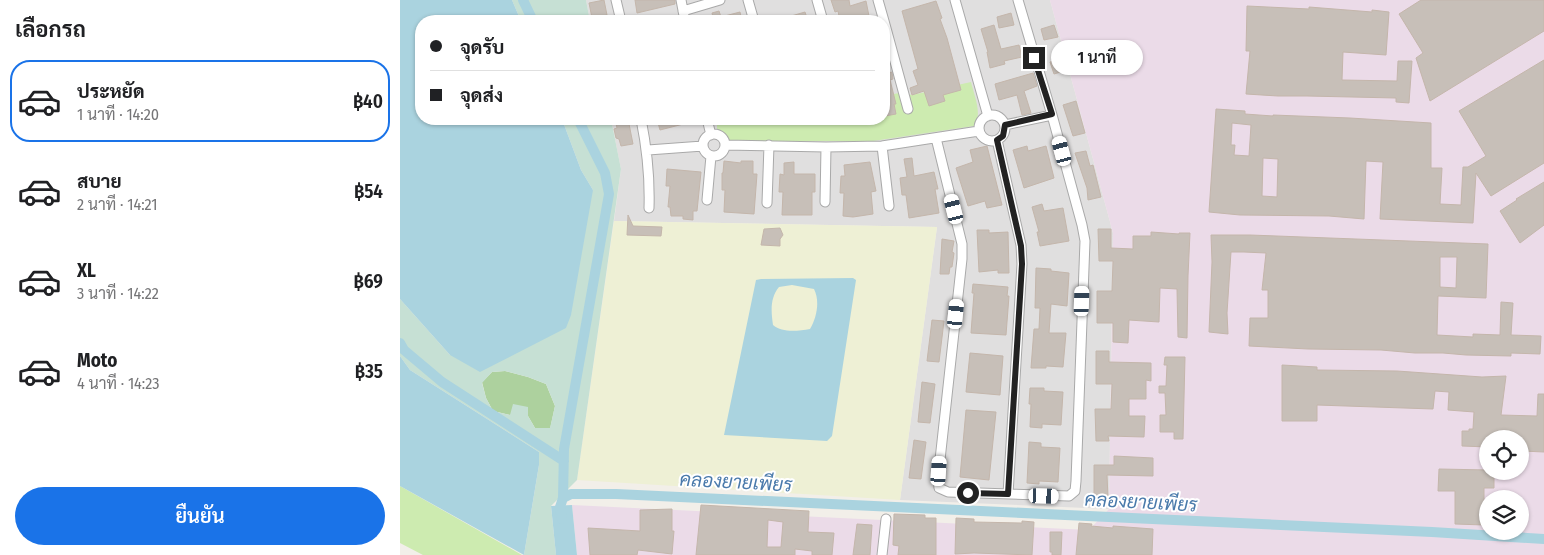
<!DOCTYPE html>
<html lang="th">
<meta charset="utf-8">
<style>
body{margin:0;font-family:"Fira Sans Condensed",Sarabun,sans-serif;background:#f2f2f2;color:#202124;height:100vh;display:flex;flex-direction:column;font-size:19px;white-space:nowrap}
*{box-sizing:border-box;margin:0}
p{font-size:16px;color:#757577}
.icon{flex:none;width:28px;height:28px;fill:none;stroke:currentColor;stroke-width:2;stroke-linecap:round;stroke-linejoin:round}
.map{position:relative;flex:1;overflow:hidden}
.drawer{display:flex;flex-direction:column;background:#fff;width:400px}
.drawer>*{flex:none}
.hud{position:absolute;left:15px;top:15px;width:475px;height:110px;border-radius:20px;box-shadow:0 1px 4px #0004;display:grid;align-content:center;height:110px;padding:0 15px;background:#fff}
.tools{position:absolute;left:1079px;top:430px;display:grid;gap:10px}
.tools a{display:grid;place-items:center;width:50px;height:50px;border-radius:50%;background:#fff;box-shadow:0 1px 4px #0004;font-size:25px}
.end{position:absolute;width:22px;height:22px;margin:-11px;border:6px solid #222;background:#fff;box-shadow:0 0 0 2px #fff}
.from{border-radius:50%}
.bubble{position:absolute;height:35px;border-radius:18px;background:#fff;box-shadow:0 1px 4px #0004;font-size:16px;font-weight:600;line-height:35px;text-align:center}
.car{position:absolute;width:15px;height:30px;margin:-15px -8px;border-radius:6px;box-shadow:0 0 4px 1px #0007;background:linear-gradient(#fff 24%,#345 0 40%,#fff 0 76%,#345 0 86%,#fff 0)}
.hud b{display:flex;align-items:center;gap:18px;height:48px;font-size:19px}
.hud b+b{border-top:1px solid #e0e0e0}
.hud i{width:12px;height:12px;background:#202124}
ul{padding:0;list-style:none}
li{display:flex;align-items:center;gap:15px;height:82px;margin:0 10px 8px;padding:0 5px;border:2px solid transparent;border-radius:20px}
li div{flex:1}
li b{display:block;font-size:19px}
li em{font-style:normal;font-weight:600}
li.active{border-color:#1a73e8}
li>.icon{width:45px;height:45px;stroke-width:1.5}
h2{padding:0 15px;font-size:22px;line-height:60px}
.action{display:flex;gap:10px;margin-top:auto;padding:10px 15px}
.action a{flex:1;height:58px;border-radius:30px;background:#1a73e8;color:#fff;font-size:20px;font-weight:600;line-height:58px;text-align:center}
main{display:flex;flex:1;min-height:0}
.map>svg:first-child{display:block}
.residential{fill:#e0dfdf}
.industrial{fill:#ebdbe8;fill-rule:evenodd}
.farmland{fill:#eef0d5}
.grass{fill:#cdebb0}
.forest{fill:#add19e}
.wetland{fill:#c6e0d4;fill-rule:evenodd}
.water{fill:#aad3df;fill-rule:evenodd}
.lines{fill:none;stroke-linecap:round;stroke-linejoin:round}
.canal{stroke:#aad3df;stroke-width:10}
.building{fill:#c7bfb8;stroke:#c4b6ab;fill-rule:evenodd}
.minor-casing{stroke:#a9a9a9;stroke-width:11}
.minor{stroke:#fff;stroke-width:9}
.route{stroke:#222;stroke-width:6}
.labels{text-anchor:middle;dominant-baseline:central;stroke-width:4;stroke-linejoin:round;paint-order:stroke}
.water-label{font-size:19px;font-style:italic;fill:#4a7aab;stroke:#fff}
</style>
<main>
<section class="drawer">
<h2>เลือกรถ</h2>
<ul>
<li class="active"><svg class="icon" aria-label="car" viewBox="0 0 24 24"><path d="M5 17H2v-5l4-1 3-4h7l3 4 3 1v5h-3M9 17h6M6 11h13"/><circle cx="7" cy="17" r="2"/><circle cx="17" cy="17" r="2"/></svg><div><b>ประหยัด</b><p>1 นาที · 14:20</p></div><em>฿40</em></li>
<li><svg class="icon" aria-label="car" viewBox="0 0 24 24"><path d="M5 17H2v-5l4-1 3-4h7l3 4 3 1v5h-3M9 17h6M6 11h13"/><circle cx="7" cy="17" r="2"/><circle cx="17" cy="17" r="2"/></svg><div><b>สบาย</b><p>2 นาที · 14:21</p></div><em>฿54</em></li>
<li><svg class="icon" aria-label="car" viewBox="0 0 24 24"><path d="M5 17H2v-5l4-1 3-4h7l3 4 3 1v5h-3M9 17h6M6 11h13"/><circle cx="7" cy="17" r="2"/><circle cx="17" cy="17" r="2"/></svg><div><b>XL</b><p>3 นาที · 14:22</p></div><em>฿69</em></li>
<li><svg class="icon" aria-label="car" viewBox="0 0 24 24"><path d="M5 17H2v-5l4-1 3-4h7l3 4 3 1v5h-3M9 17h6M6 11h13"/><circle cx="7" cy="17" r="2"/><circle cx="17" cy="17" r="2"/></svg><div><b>Moto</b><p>4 นาที · 14:23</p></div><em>฿35</em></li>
</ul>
<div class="action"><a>ยืนยัน</a></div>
</section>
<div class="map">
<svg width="1144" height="555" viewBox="0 0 1144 555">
<rect width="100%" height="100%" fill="#f2efe9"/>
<path class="residential" d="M186 0H650L713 233 709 509 500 500 537 227 214 221 221 169 211 119H484V21H190Z"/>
<path class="industrial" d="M650 0H1144V555H177L172 505 689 530 709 509 713 233ZM1088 439H1120V471H1088ZM1088 499H1120V531H1088Z"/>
<path class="farmland" d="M214 221 537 227 500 500 177 480Z"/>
<path class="grass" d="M571 82C574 95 583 114 574 126L473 141H329L317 131V121H388L391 125 416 124 415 119H484V96L499 93 512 95Z
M0 486 122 555H23L0 543Z"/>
<path class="forest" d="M105 371 128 377 146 384 155 406 150 429 135 428 128 416V407L110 415 93 411 86 398 82 382 92 372Z"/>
<path class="wetland" d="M112 0H186L190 21H121Z
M162 119H211L221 169 177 480 151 506 156 555H124L139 465V452L10 370 0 356V299L50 355 193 190 181 170ZM105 371 128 377 146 384 155 406 150 428H135L128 416V407L113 404 110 415 93 411 86 398 82 383 92 372Z"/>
<path class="water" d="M0 0H112L121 21H21V119H162L181 170 193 190 171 315 166 328 80 372 50 355 0 299Z
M453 278 456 280 432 436 427 441 324 435 356 280 361 279ZM392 285 414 289C420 301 417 317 410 329 398 331 382 333 373 325 371 311 370 298 379 287Z
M0 356 10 370 139 452V465L124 555 0 486Z
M172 505 177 555H156L151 506Z"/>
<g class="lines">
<path class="canal" d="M123 0 133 21
M0 343 4 350 42 382 164 461
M163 498 164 449 209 194 205 173 178 119
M162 519 160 507 163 498 171 494H216L1032 532 1144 539"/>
</g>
<path class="building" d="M204 0 207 15 192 18 189 3Z
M235 0H275V4L237 13Z
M431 0H449L450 6 466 1 469 16 453 21H440L438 11 435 12Z
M1021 0H1144V31L1030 101 1016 58 1023 53 999 14Z
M536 1 542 18 540 19 547 38 561 90 543 95 545 101 529 106 524 91 512 95 510 88 518 85 513 71 518 69 502 11Z
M847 6 909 9V7L972 12V10L989 12 986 55 943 52 942 80 997 81 998 61H1012L1009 103 996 102V98L907 96H878L846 94 850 51H846Z
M319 11 321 17 340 12 342 21H314L312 13Z
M405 12 408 21H382L381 19Z
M611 13 614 25 599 28 597 17Z
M594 25 601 49 619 45 622 57 604 61 605 64 590 68 587 52H588L581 29Z
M654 25 658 37 644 40 641 29Z
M664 58 667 70 654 74 650 62Z
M1144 60V163L1091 196 1076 173 1073 223 980 219 983 162 966 161 964 219 929 216 840 215 809 212 816 109 845 111V114L873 116V115L950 118 1031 123V168H1042L1040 204 1061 205 1063 167H1068L1086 156 1059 111ZM832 123 851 125 849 156 834 155 835 145H831ZM863 158 878 159 877 197 862 196Z
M484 67H486L488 73 492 72 493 79 490 80 496 104H494L496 114 485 116Z
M633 73 637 86 624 91 631 113 622 115 617 95 599 100 595 84Z
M676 101 685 133 673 136 663 105Z
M215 119H228L233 144 221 146 219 139 216 138 214 129 217 128Z
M257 119H294L295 121 260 130Z
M587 146 602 205 587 208 585 201 568 206 556 168 573 162 570 150Z
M627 146 628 151 646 146 654 178 624 188 613 150Z
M686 151 690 166 693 165 701 197 688 200 687 188 675 153Z
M512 158 514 176 534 172 538 189H535L539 213 509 218 506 195H502L500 178 507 177 504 159Z
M324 161 341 163V161H353V174H357L354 214 324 212 325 190H322V173H323Z
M394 162V174H415V192H412V215H382L383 192H379L380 174 384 175V163Z
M470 162 476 191 471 192 473 214 453 217 443 216 444 193H440L441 176H445L444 165Z
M267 169 301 172 297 211H293V220L283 219V216H271L270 207H268L270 186H266Z
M1144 182V225L1120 243 1100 211 1117 200 1116 199Z
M642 204 644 211 663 208 669 241 640 246 637 232H639L632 207Z
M228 215 233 226 262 227 261 236 227 235Z
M380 228 383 235 380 239V246L361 245 364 229Z
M698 229H711V248L733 249V236H751V232L779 234V233H790L788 276 787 338 778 337 777 289 760 288 759 322 729 320 728 343 713 342V323H697V291H712L713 261H699Z
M577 230H589V233L608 232 609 273H598V270L579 272Z
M811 235H850L1088 244 1086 298 1038 296 1037 335 1073 337V334L1100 335 1101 302 1113 303 1111 335 1141 336 1140 354 1111 353V356L1066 355 1043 353H1015L981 350 908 349 849 346 850 318H868V290H862L866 253 844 252H831L827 313 828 334 809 332 812 262ZM1040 257H1057L1056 288 1040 287Z
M542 239 554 241 552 252 554 253 552 267H550L549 274H540Z
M636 268 651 269V271L669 273 667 306 651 304 649 333H666L663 367 646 366V368H631L634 329H639L640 308H635Z
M573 284 608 287 607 296H609L606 335 571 333 574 293H572Z
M532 320 544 321 539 362 527 361Z
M696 351H709V362L751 363V381L746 380V399H729V416H745L744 437 708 436 709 441H696L695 409H711L712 384H696Z
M570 353 603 356 600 395 566 392Z
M765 357H785L783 439H774V432H760V415H766L765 393H759V386H766L767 365H764Z
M882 365 917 367V370L997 371 1082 377 1106 376 1101 415 1137 416 1138 394H1144V452L1122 451 1123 439H1088V447L1062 446V431H1069V429H1073L1074 412 1048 410 1049 392 1035 391 1033 409 917 405V421H882Z
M522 382 535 384 530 423 518 422Z
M630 388H644V391L663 392 661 425 642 424V428L630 427 631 404H629Z
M566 410 596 412 589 480 560 477Z
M514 440 526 442 521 479 509 478Z
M629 442 641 443V447L660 448 658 482 639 481V484L627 483Z
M714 456 753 458V476L707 475 708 498H694V465H714Z
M1039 469 1088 470V471H1094V488H1084V525L1055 524V491H1038Z
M301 505 409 511 408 532 434 533 432 555H412V551L395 549V555H296ZM368 520 383 522 381 547H367Z
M272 509V531H274L272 554 238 550 237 555H190L188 528 240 531V510Z
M494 514 525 515V518H536V555H498L499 546 493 545Z
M556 518 574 519V522L622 523V521L634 522 632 555 574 553 555 554Z
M679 523 692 524 691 526 713 528V526L753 529 752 555H676Z
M457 524 472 525 470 555H453Z
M650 532H662L661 555H652V552H650Z"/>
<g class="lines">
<g class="minor-casing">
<path id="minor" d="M216 0 221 21
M281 0 285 21
M348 0 354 21
M417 0 423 21
M478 0 484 21
M555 0 588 116
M283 11 320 0
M484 21 508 109
M579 128a13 13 0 1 1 26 0a13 13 0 1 1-26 0Z
M241 119C247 149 250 177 249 208
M307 119 311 135
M605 125 652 115
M303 145a11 11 0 1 1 22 0a11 11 0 1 1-22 0Z
M536 138 562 244V259L538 478 539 488 548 492 669 496 675 491 676 481 685 241 682 225 652 115 618 0
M597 140 621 245 622 264 608 494
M325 145 426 147 482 146 579 131
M482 146 489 206
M248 150 303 146
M307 200 311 156
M425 202 426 147
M367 203 369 145
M482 555 486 519"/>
</g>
<use href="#minor" class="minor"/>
</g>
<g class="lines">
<path class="route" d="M568 493 608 494 622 264 621 246 597 140 603 136 605 125 652 114 634 58"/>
</g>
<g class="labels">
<g class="water-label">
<text transform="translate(336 482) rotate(3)">คลองยายเพียร</text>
<text transform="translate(741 502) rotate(3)">คลองยายเพียร</text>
</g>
</g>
</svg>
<div class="tools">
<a><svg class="icon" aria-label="locate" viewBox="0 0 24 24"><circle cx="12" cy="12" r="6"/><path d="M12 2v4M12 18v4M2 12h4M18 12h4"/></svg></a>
<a><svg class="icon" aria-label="layers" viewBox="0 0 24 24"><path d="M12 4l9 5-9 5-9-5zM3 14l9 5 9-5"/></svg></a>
</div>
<i class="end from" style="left:568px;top:493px"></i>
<i class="end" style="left:634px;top:58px"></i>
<div class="bubble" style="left:651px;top:40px;width:92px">1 นาที</div>
<i class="car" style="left:662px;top:151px;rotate:345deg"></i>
<i class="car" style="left:554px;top:209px;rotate:346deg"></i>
<i class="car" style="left:682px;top:301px;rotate:2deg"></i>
<i class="car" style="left:556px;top:314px;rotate:6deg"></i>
<i class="car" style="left:539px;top:471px;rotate:4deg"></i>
<i class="car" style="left:644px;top:496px;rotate:92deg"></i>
<div class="hud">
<b><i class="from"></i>จุดรับ</b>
<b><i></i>จุดส่ง</b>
</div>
</div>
</main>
